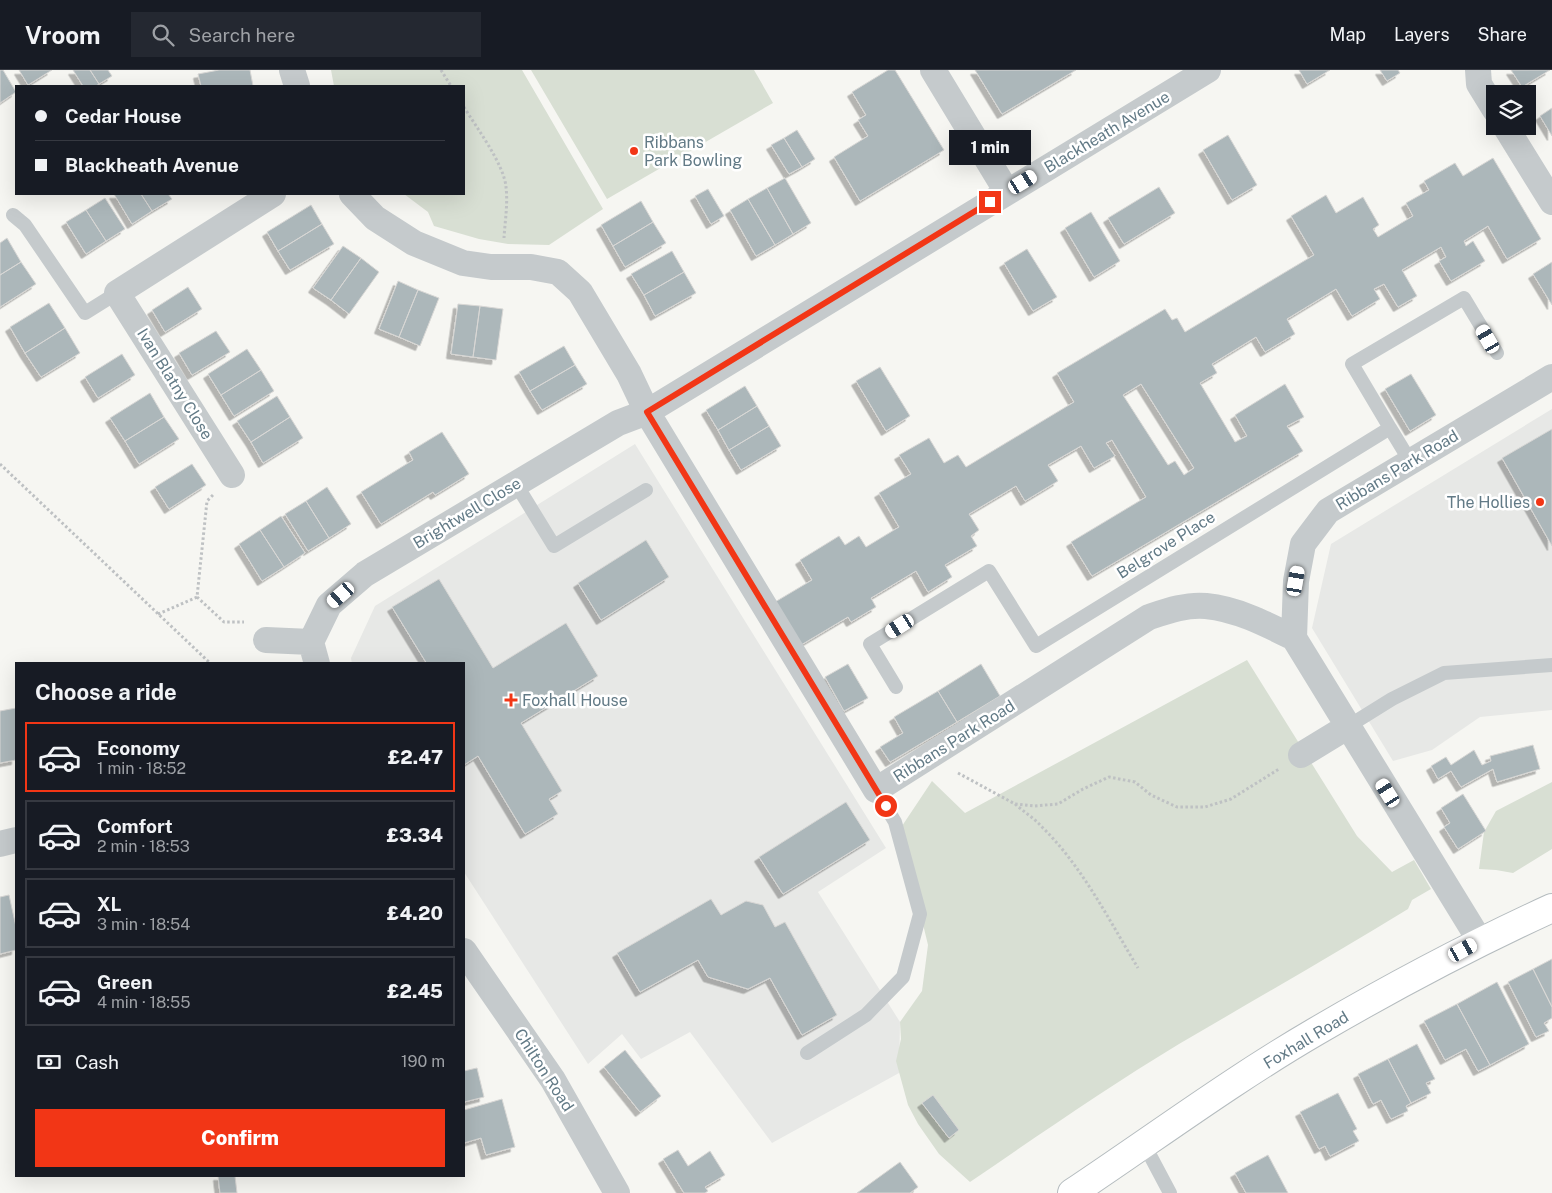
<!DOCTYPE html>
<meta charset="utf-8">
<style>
body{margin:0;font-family:"Public Sans",sans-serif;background:#242831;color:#f1f3f6;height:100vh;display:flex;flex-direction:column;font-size:19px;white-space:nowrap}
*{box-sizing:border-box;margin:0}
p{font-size:16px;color:#9ea1a6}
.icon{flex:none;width:28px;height:28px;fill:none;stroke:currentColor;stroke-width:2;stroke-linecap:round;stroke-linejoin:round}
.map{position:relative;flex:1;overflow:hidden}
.drawer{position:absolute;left:15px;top:592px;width:450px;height:515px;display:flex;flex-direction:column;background:#171b24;border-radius:0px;box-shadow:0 5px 20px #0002}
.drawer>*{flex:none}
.banner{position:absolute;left:15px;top:15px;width:450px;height:110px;border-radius:0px;box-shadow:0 5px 20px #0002;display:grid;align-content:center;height:110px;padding:0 20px;background:#171b24}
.buttons{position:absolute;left:1486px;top:15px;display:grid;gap:10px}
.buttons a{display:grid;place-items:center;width:50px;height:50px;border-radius:0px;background:#171b24;box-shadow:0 5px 20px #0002;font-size:25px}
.end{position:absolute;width:22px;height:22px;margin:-11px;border:6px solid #f23616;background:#fff;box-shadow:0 0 0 2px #fff}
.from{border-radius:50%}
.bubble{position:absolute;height:35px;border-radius:0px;background:#171b24;box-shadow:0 5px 20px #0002;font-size:16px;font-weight:800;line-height:35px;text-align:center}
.car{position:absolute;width:15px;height:30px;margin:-15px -8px;border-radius:6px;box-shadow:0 0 4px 1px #0007;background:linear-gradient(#fff 24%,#345 0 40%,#fff 0 76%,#345 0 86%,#fff 0)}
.banner b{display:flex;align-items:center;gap:18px;height:48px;font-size:19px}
.banner b+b{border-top:1px solid #363941}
.banner i{width:12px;height:12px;background:#f1f3f6}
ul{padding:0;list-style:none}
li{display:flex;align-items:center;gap:15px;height:70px;margin:0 10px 8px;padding:0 10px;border:2px solid #363941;border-radius:0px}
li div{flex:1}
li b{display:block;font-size:19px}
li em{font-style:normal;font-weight:800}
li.on{border-color:#f23616}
li>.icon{width:45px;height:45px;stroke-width:1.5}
h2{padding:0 20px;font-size:22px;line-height:60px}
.pay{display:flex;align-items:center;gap:12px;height:55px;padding:0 20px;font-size:19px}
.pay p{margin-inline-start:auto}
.action{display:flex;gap:10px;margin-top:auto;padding:10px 20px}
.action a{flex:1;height:58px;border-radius:0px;background:#f23616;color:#fff;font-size:20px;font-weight:800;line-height:58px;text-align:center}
header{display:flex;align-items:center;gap:30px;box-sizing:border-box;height:70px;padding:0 25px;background:#171b24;border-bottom:1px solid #363941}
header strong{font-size:24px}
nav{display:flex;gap:28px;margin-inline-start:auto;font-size:18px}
.search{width:350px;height:45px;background:#242831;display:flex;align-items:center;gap:12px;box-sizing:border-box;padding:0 18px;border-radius:0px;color:#9ea1a6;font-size:19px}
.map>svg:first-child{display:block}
.built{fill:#e7e8e6}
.green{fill:#d8dfd3}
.building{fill:#acb7ba;stroke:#d8d7d5;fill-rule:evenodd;filter:url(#shadow)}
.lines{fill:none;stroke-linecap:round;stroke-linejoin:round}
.secondary-casing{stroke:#b5bcbf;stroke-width:30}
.path{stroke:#bec1c3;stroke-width:3;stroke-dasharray:2.5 2.5;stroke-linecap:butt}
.lane{stroke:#c5cacc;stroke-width:14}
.street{stroke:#c5cacc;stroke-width:26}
.secondary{stroke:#fff;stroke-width:28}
.route{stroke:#f23616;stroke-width:6}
.poi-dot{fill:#f23616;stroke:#fff;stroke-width:2}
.labels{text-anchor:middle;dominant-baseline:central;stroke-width:5;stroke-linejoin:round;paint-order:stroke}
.street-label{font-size:16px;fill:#627a86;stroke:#fff}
.poi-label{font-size:16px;fill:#627a86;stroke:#fff;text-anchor:start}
</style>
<header>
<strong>Vroom</strong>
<div class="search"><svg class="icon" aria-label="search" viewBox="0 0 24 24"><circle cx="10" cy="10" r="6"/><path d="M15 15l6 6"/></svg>Search here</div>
<nav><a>Map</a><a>Layers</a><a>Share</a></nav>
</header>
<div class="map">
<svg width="1552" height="1123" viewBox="0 0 1552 1123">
<defs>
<filter id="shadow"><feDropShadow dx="-4.5" dy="4.5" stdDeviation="0" flood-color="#0004"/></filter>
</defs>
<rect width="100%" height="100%" fill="#f6f6f2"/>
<path class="built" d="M1552 339V640L1480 647 1432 680 1393 691 1312 558 1331 474Z
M635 374 886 778 818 822 900 952 899 1003 772 1073 690 962 641 989 622 964 588 994 464 802V594H352L351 588 375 536Z"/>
<path class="green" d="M331 0H522L603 139 549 175 508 174 479 169 434 156 428 142 404 124H464V16H334Z
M531 0H754L773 33 607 129Z
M1247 590 1357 766 1392 802 1414 790 1431 819 1412 830 1408 839C1333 885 1256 929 1179 974 1108 1017 1039 1065 970 1112L939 1084 918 1054 908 1035 896 991 901 969 900 952 922 921 928 875 900 759 932 711 965 743Z
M1552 712V779L1513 803 1496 800 1479 799 1484 762 1496 741Z"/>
<path class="building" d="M0 0H3L16 22 0 33Z
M19 0H52L28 15Z
M73 0H90L99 14 96 16H83Z
M90 0H108L112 6 99 14Z
M219 0H250L253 16H201L198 4Z
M888 0H895L944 80 860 131 834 87 868 66 858 50 866 45 852 22Z
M975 0H1076L1002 44Z
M1299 0H1330L1307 14Z
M1380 0H1398L1400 3 1387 11Z
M1511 0H1550L1522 17Z
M1552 38V66L1540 46Z
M797 60 815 89 802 97 784 68Z
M1228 65 1257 115 1232 130 1203 80Z
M784 68 802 97 789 104 771 75Z
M1493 88 1541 169 1507 189 1488 156 1464 171 1466 176 1473 171 1485 191 1451 211 1439 191 1446 187 1441 177 1402 200 1417 226 1398 237 1384 214 1374 219 1380 229 1352 246 1336 219 1287 249 1295 264 1265 282 1256 267 1212 294 1217 303 1200 313 1235 372 1247 366 1235 345 1285 314 1304 347 1287 356 1303 381 1092 506 1071 472 1146 427 1112 370 1106 373 1115 386 1094 398 1081 376 1048 395 1058 411 1025 431 1016 416 969 444 979 460 971 466 977 476 945 495 952 507 928 522 916 501 871 528 876 537 851 552 848 547 801 575 775 532 812 510 800 490 839 466 845 475 859 466 866 477 899 457 879 423 911 404 899 385 929 368 944 393 958 385 966 397 1074 332 1057 303 1165 239 1172 250 1177 248 1185 262 1314 185 1291 146 1326 125 1336 143 1363 127 1379 155 1373 159 1378 167 1413 146 1406 133 1429 120 1424 111 1455 93 1463 106ZM1141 314 1194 398 1184 405 1175 391 1168 395 1123 325Z
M785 108 811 153 793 164 767 118Z
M1159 117 1175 143 1124 174 1108 148Z
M767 118 793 164 775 175 748 129Z
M708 119 724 146 711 154 695 126Z
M114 124H141L152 141 132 154Z
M141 124H168L172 129 152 141Z
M105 128 125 159 106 171 86 140Z
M748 129 775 175 756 186 730 140Z
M641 131 653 152 613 176 601 155Z
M311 135 322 154 278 181 267 162Z
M86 140 106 171 86 184 66 152Z
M1091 142 1120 191 1094 207 1065 158Z
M653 152 666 173 625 197 613 176Z
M322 154 334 174 290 200 278 181Z
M7 168 21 192 0 205V173Z
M343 176 361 188 331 230 313 218Z
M1027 179 1057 227 1033 241 1004 193Z
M672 181 684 202 644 225 631 204Z
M361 188 379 202 349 244 331 230Z
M21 192 36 214 0 237V205Z
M1552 192V235L1533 204Z
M684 202 696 223 655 246 644 225Z
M398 211 418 220 399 267 379 259Z
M188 217 202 239 165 262 152 240Z
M418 220 439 228 420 276 399 267Z
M49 233 65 258 25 283 10 257Z
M458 234 480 236 473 287 451 284Z
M480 236 503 239 496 290 473 287Z
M65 258 80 283 41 307 25 283Z
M216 261 230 282 192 305 179 283Z
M564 276 575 295 530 321 519 302Z
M247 279 261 300 221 325 208 304Z
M122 284 135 305 98 328 85 307Z
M575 295 587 314 542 340 530 321Z
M880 297 910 346 886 361 856 311Z
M261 300 274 321 234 346 221 325Z
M1411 304 1436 345 1410 361 1385 319Z
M745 316 757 336 718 360 706 340Z
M150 323 164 347 125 371 110 348Z
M277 326 290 347 251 372 237 351Z
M757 336 769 356 729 380 718 360Z
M164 347 179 369 139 394 125 371Z
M290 347 303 368 263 393 251 372Z
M769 356 781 376 741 400 729 380Z
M1552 359V476L1502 388Z
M442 362 469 404 435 425 433 422 381 454 361 422 413 390 409 382Z
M192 394 206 415 169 439 155 417Z
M327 417 351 454 329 468 306 431Z
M306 431 329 468 308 481 285 444Z
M281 446 305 483 284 497 260 460Z
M260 460 284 497 262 511 239 474Z
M646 470 669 507 601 550 578 513Z
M439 509 493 598 566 553 598 606 521 653 562 721 549 729 558 744 525 764 478 686 464 695V594H427L392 537Z
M848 594 868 628 844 641 825 607Z
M981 594 1000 626 957 652 938 621Z
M938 621 957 652 890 692 880 677 903 663 894 647Z
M16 638V690L0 693V641Z
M1533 675 1540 699 1497 712 1493 699 1461 717 1451 701 1438 709 1431 696 1446 687 1451 695 1474 680 1482 695 1491 691 1490 686Z
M1463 724 1486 761 1458 779 1444 757 1450 753 1441 738Z
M846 732 870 770 783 824 759 787Z
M9 825 16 857V880L0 884V827Z
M711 829 721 845 746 831 763 835 775 857 785 852 837 945 802 965 770 908 748 919 708 907 698 890 640 922 617 883Z
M1552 889V937L1533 899Z
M1533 899 1552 937V948L1544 953 1549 961 1536 967 1508 912Z
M1497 912 1529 974 1490 995 1457 934Z
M1457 934 1490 995 1478 1001 1466 979 1445 990 1424 951Z
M1417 974 1435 1009 1426 1013 1431 1023 1411 1033 1388 989Z
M625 980 661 1026 640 1042 604 997Z
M1388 989 1411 1033 1406 1036 1408 1041 1391 1049 1381 1030 1373 1034 1358 1004Z
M477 998 484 1027 464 1032V1001Z
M1338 1023 1357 1059 1353 1061 1359 1071 1330 1086 1325 1076 1319 1079 1300 1042Z
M933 1025 959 1060 949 1068 922 1033Z
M502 1029 515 1077 486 1085 481 1068 464 1073V1040Z
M678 1080 688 1096 710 1081 725 1105 705 1117 708 1121 705 1123H684L663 1089Z
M1268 1085 1288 1123H1246L1235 1103Z
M900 1092 918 1117 910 1123H857Z
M218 1106H235L237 1123H220Z"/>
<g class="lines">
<g class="secondary-casing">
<path id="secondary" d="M1072 1123C1153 1069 1231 1011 1315 962 1392 917 1471 875 1552 838"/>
</g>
<path class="path" d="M441 0 451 16
M464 37C476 57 504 94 506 117 508 134 505 151 504 168
M0 394 211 594
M197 527 224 552H244
M158 544 197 527 207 431 213 425
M958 703 1015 734 1034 736 1058 734 1083 719 1109 707 1135 712 1151 725 1177 737H1205L1231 729 1279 699
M1015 734C1024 742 1034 748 1042 757 1082 796 1109 850 1138 898"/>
<path class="lane" d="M13 145 25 155 85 243 117 223
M1390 358 1352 294 1464 228 1497 283
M516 414 554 476 646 420
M896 617 870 574 989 501 1036 576 1390 358 1410 391
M1347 657 1392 629 1444 603 1552 595
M807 983 866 945 903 907 920 844 895 752 876 720
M1144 1074 1170 1123"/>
<path class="street" d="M292 0 297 16
M933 0 1007 122
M1478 0 1479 14 1495 40
M1505 56 1552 132
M352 124 375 148 414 173 463 193 491 197H531L558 202 580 222 629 304 647 342 876 720 1149 547C1167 541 1187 534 1206 536 1237 539 1266 554 1294 568
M232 405 117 223 273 124
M1294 568 1296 511 1303 474 1328 441 1552 307
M1294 568 1480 871
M266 570 311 572
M317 594 311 572 329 535 365 504 618 353 647 342 1208 0
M1301 685 1347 657
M0 774 16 770
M464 881 553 1010 617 1123"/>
<use href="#secondary" class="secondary"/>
</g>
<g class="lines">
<path class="route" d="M886 736 647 342 990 132"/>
</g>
<g class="poi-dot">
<circle cx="634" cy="81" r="5"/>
<circle cx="1540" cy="432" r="5"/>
<path d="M508.5 622.5h5v5h5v5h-5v5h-5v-5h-5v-5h5z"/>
</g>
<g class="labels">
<g class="street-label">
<text transform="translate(1107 62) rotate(-31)">Blackheath Avenue</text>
<text transform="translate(175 314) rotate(58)">Ivan Blatny Close</text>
<text transform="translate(1397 400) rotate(-31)">Ribbans Park Road</text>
<text transform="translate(467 443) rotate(-31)">Brightwell Close</text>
<text transform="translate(1166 475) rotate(-32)">Belgrove Place</text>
<text transform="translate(954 671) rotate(-32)">Ribbans Park Road</text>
<text transform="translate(1306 970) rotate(-31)">Foxhall Road</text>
<text transform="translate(544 1000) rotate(57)">Chilton Road</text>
</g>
<g class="poi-label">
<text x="644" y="72">Ribbans<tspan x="644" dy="18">Park Bowling</tspan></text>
<text x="1530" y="432" text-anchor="end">The Hollies</text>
<text x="522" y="630">Foxhall House</text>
</g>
</g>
</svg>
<div class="buttons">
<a><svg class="icon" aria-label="layers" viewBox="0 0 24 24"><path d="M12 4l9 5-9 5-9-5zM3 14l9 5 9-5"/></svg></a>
</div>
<i class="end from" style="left:886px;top:736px"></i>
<i class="end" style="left:990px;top:132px"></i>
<div class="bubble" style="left:949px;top:60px;width:82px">1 min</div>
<i class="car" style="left:1023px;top:112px;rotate:59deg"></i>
<i class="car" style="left:1488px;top:269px;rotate:330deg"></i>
<i class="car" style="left:1296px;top:511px;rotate:10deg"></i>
<i class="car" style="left:341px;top:525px;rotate:229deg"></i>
<i class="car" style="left:900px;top:556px;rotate:238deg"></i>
<i class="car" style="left:1388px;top:723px;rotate:328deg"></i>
<i class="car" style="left:1463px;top:880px;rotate:61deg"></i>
<div class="banner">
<b><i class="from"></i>Cedar House</b>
<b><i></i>Blackheath Avenue</b>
</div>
<section class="drawer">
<h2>Choose a ride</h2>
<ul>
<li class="on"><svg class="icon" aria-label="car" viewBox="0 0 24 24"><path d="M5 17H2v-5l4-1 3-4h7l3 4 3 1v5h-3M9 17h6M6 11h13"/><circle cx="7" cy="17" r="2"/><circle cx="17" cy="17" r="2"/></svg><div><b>Economy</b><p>1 min · 18:52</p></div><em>£2.47</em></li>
<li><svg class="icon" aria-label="car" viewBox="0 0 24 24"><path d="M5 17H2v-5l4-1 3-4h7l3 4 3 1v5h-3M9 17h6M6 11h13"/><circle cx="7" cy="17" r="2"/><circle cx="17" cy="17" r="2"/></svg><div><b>Comfort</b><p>2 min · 18:53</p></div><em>£3.34</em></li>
<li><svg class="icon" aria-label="car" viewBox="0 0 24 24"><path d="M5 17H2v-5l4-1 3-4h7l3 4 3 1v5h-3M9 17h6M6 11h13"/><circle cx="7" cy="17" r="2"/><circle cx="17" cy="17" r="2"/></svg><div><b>XL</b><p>3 min · 18:54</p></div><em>£4.20</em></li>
<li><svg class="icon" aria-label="car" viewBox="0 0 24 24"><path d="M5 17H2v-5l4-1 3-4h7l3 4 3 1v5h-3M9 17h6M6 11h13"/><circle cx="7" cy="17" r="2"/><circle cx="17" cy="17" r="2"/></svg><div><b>Green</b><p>4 min · 18:55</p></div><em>£2.45</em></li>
</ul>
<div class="pay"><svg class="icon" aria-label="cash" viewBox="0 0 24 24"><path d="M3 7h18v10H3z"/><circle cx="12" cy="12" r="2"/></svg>Cash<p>190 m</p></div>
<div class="action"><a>Confirm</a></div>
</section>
</div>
